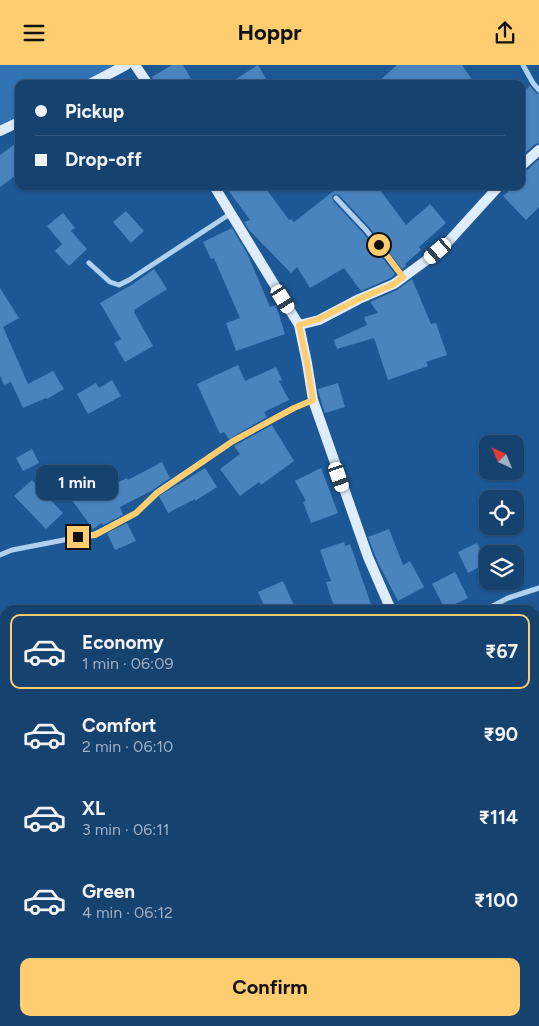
<!DOCTYPE html>
<meta charset="utf-8">
<style>
body{margin:0;font-family:Figtree,sans-serif;background:#234d78;color:#f1f3f6;height:100vh;display:flex;flex-direction:column;font-size:19px;white-space:nowrap}
*{box-sizing:border-box;margin:0}
p{font-size:16px;color:#9eb0c3}
.icon{flex:none;width:28px;height:28px;fill:none;stroke:currentColor;stroke-width:2;stroke-linecap:round;stroke-linejoin:round}
.map{position:relative;flex:1;overflow:hidden}
.drawer{position:absolute;left:0px;top:540px;width:540px;height:421px;display:flex;flex-direction:column;background:#164270;border-radius:15px 15px 0 0;box-shadow:0 1px 4px #0004,0 0 0 1px #355b83}
.drawer>*{flex:none}
.top-card{position:absolute;left:15px;top:15px;width:510px;height:110px;border-radius:10px;box-shadow:0 1px 4px #0004,0 0 0 1px #355b83;display:grid;align-content:center;height:110px;padding:0 20px;background:#164270}
.needle{width:32px;rotate:316deg}
.fabs{position:absolute;left:479px;top:370px;display:grid;gap:10px}
.fabs a{display:grid;place-items:center;width:45px;height:45px;border-radius:10px;background:#164270;box-shadow:0 1px 4px #0004,0 0 0 1px #355b83;font-size:25px}
.end{position:absolute;width:22px;height:22px;margin:-11px;border:6px solid #fecd6f;background:#111;box-shadow:0 0 0 2px #111}
.from{border-radius:50%}
.bubble{position:absolute;height:35px;border-radius:10px;background:#164270;box-shadow:0 1px 4px #0004,0 0 0 1px #355b83;font-size:16px;font-weight:700;line-height:35px;text-align:center}
.car{position:absolute;width:15px;height:30px;margin:-15px -8px;border-radius:6px;box-shadow:0 0 4px 1px #0007;background:linear-gradient(#fff 24%,#345 0 40%,#fff 0 76%,#345 0 86%,#fff 0)}
.top-card b{display:flex;align-items:center;gap:18px;height:48px;font-size:19px}
.top-card b+b{border-top:1px solid #355b83}
.top-card i{width:12px;height:12px;background:#f1f3f6}
ul{padding:9px 0 0;list-style:none}
li{display:flex;align-items:center;gap:15px;height:75px;margin:0 10px 8px;padding:0 10px;border:2px solid transparent;border-radius:10px}
li div{flex:1}
li b{display:block;font-size:19px}
li em{font-style:normal;font-weight:700}
li.on{border-color:#fecd6f}
li>.icon{width:45px;height:45px;stroke-width:1.5}
.button{display:flex;gap:10px;margin-top:auto;padding:10px 20px}
.button a{flex:1;height:58px;border-radius:10px;background:#fecd6f;color:#111;font-size:20px;font-weight:700;line-height:58px;text-align:center}
header{display:flex;justify-content:space-between;align-items:center;height:65px;padding:0 20px;background:#fecd6f;color:#111;font-size:22px;font-weight:700}
.map>svg:first-child{display:block}
.green{fill:#3173b3}
.water{fill:#436d98;stroke:#a4ccf1}
.building{fill:#4a84be}
.lines{fill:none;stroke-linecap:round;stroke-linejoin:round}
.street{stroke:#b0d0ef;stroke-width:5}
.secondary{stroke:#deecfb;stroke-width:10}
.route{stroke:#fecd6f;stroke-width:6}
</style>
<header><svg class="icon" aria-label="menu" viewBox="0 0 24 24"><path d="M4 6h16M4 12h16M4 18h16"/></svg>Hoppr<svg class="icon" aria-label="share" viewBox="0 0 24 24"><path d="M12 15V3M7 8l5-5 5 5M5 13v7h14v-7"/></svg></header>
<div class="map">
<svg width="539" height="961" viewBox="0 0 539 961">
<rect width="100%" height="100%" fill="#1d5896"/>
<path class="green" d="M0 0H126L90 19H19V57L0 67Z"/>
<path class="water" d="M0 904 5 908V956H61L65 961H0Z"/>
<path class="building" d="M172 0H183L194 19H155L152 12Z
M258 0 269 19H228Z
M397 0H462L475 19H376Z
M530 21 536 28 539 29V78L534 80 521 92V28Z
M19 76V108L0 122V90Z
M539 94V142L526 155 503 131 514 121H521V108L526 106Z
M225 121H264L289 155 291 154 294 157 340 121H377L406 160 430 139 446 158 419 182 421 185 405 199 406 201 402 204 369 162 339 130 335 129 332 132 333 136 363 168 395 209 391 213 361 226 344 203 310 223 297 202 291 208 249 165 244 157 250 155Z
M126 146 144 166 131 178 113 157Z
M63 148 75 163 71 166 87 184 69 201 55 186 62 179 47 161Z
M232 163 247 188 270 242 276 240 285 269 236 286 226 258 240 253 214 193 211 194 203 177Z
M154 204 167 224 134 245 135 246 134 247 153 281 125 297 114 278 121 274 100 238 133 219Z
M412 214 431 259 436 258 447 290 426 297 428 301 388 315 374 273 337 284 334 275 367 260 364 252 378 248 370 237 397 225Z
M0 223 19 253 3 262 28 319 53 306 64 324 47 334 46 333 23 343 11 317 4 320 0 310Z
M238 300 245 316 276 302 282 315 279 316 289 335 264 347 267 352 229 374 224 367 220 369 197 319Z
M112 315 121 331 88 349 77 329 96 318 99 323Z
M338 318 345 342 325 348 320 333 318 324Z
M272 360 294 396 261 420 259 417 240 431 220 404 240 389 234 381Z
M32 384 39 398 23 406 16 393Z
M162 397 170 413 153 425 120 442 123 450 103 460 102 458 93 464 71 434 94 417 101 426 127 413 128 415Z
M205 403 217 422 195 436V434L168 448 159 431 175 421 178 419V420Z
M321 403 338 448 311 458 303 437 306 436 295 416Z
M32 415 63 448 46 464 14 431Z
M127 458 136 476 115 485 107 468Z
M389 464 403 500 410 496 424 522 398 536 378 498 368 472Z
M344 477 345 481 350 479 373 545H335L326 517 331 516 320 485Z
M477 478 487 498 468 508 458 487Z
M455 507 468 533 445 544 432 519Z
M283 516 296 545H266L258 527Z"/>
<g class="lines">
<path class="street" d="M523 0 533 18 539 25
M336 133 366 165 403 212
M89 198 110 217 119 220 129 215 230 149
M0 490 12 485 95 469 136 448 157 427 233 376 294 343 313 335
M485 545 508 533 539 523
M0 634 5 641
M535 657 539 656
M114 956 116 961
M235 956 238 961
M505 956 508 961
M250 961 257 956"/>
<path class="secondary" d="M135 0 148 19
M90 19 126 0
M0 66 19 57
M521 101 539 85
M214 121 299 260 307 298 313 335 368 492 391 545
M299 260 319 255 359 234 394 219 428 194 448 177 499 121
M366 961 369 956"/>
</g>
<g class="lines">
<path class="route" d="M78 472 95 470 136 448 157 428 233 376 294 343 313 335 307 298 299 260 319 254 359 234 394 219 403 212 379 180"/>
</g>
</svg>
<div class="fabs">
<a><svg class="needle" viewBox="-14 -14 28 28"><path d="M0-13l5 13h-10z" fill="#e53935"/><path d="M0 13l5-13h-10z" fill="#9eb0c3"/></svg></a>
<a><svg class="icon" aria-label="locate" viewBox="0 0 24 24"><circle cx="12" cy="12" r="6"/><path d="M12 2v4M12 18v4M2 12h4M18 12h4"/></svg></a>
<a><svg class="icon" aria-label="layers" viewBox="0 0 24 24"><path d="M12 4l9 5-9 5-9-5zM3 14l9 5 9-5"/></svg></a>
</div>
<i class="end from" style="left:379px;top:180px"></i>
<i class="end" style="left:78px;top:472px"></i>
<div class="bubble" style="left:36px;top:400px;width:82px">1 min</div>
<i class="car" style="left:438px;top:186px;rotate:229deg"></i>
<i class="car" style="left:283px;top:234px;rotate:148deg"></i>
<i class="car" style="left:339px;top:412px;rotate:161deg"></i>
<div class="top-card">
<b><i class="from"></i>Pickup</b>
<b><i></i>Drop-off</b>
</div>
<section class="drawer">
<ul>
<li class="on"><svg class="icon" aria-label="car" viewBox="0 0 24 24"><path d="M5 17H2v-5l4-1 3-4h7l3 4 3 1v5h-3M9 17h6M6 11h13"/><circle cx="7" cy="17" r="2"/><circle cx="17" cy="17" r="2"/></svg><div><b>Economy</b><p>1 min · 06:09</p></div><em>₹67</em></li>
<li><svg class="icon" aria-label="car" viewBox="0 0 24 24"><path d="M5 17H2v-5l4-1 3-4h7l3 4 3 1v5h-3M9 17h6M6 11h13"/><circle cx="7" cy="17" r="2"/><circle cx="17" cy="17" r="2"/></svg><div><b>Comfort</b><p>2 min · 06:10</p></div><em>₹90</em></li>
<li><svg class="icon" aria-label="car" viewBox="0 0 24 24"><path d="M5 17H2v-5l4-1 3-4h7l3 4 3 1v5h-3M9 17h6M6 11h13"/><circle cx="7" cy="17" r="2"/><circle cx="17" cy="17" r="2"/></svg><div><b>XL</b><p>3 min · 06:11</p></div><em>₹114</em></li>
<li><svg class="icon" aria-label="car" viewBox="0 0 24 24"><path d="M5 17H2v-5l4-1 3-4h7l3 4 3 1v5h-3M9 17h6M6 11h13"/><circle cx="7" cy="17" r="2"/><circle cx="17" cy="17" r="2"/></svg><div><b>Green</b><p>4 min · 06:12</p></div><em>₹100</em></li>
</ul>
<div class="button"><a>Confirm</a></div>
</section>
</div>
